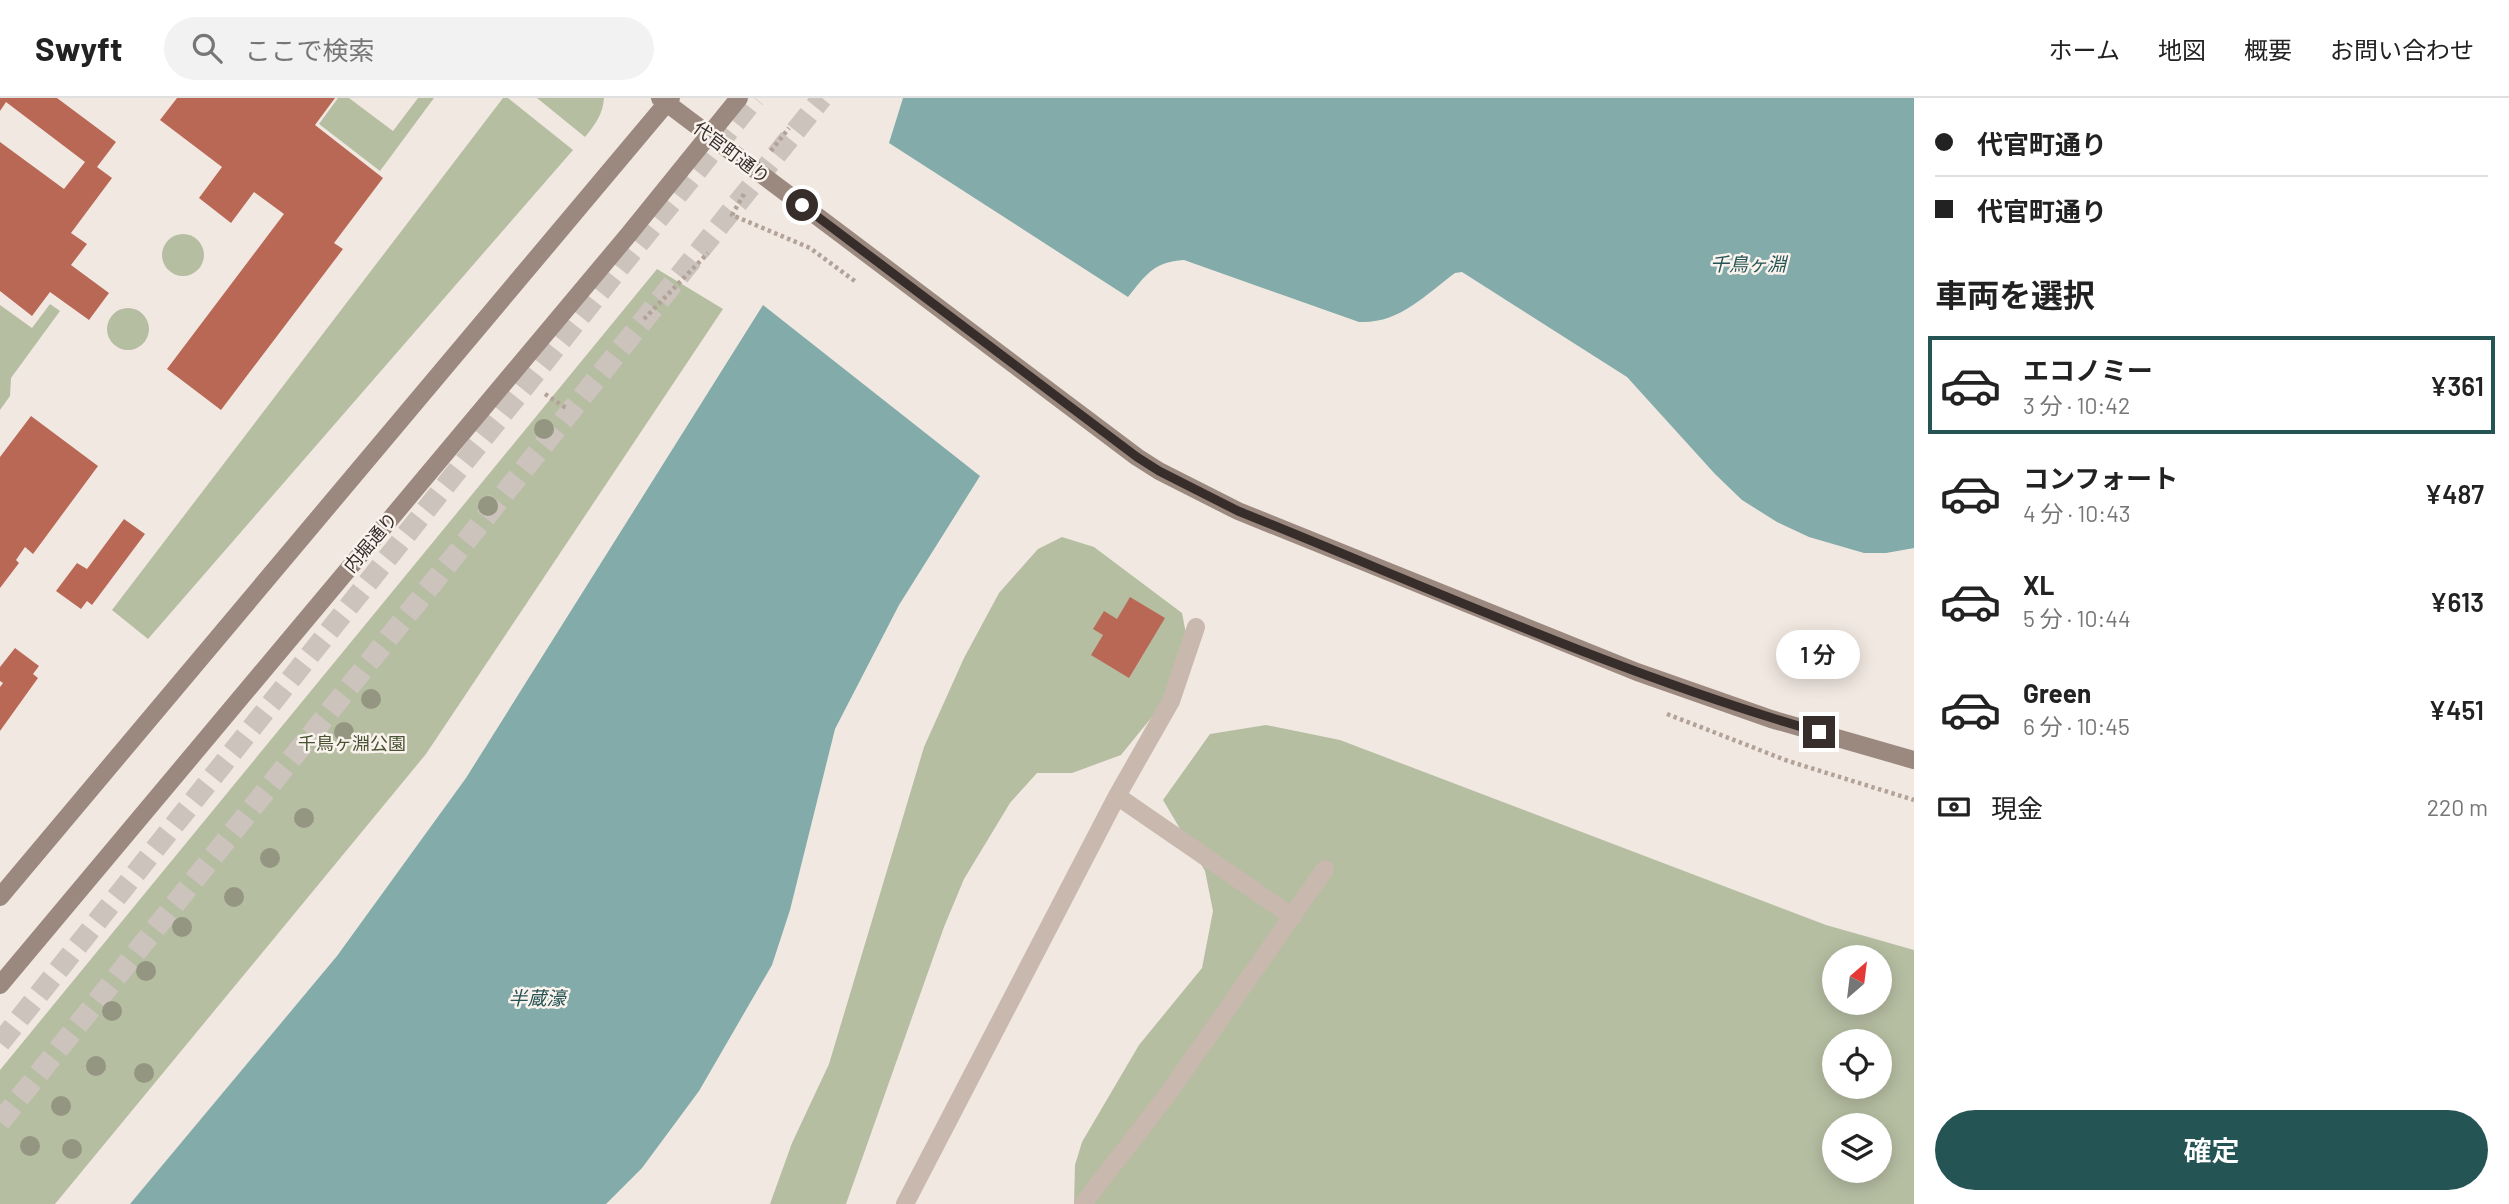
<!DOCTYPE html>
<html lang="ja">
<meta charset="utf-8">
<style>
body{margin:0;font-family:Barlow,"Noto Sans JP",sans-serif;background:#f2f2f2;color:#222;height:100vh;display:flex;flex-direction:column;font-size:26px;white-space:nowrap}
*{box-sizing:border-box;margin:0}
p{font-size:23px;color:#767676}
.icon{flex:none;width:38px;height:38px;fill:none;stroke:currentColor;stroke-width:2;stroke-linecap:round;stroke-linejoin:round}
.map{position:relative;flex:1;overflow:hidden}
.drawer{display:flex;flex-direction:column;background:#fff;width:595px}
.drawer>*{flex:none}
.banner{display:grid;align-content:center;height:154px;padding:0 21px;background:#fff}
.needle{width:46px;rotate:28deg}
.buttons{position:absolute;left:1822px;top:847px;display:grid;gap:14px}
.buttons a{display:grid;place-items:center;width:70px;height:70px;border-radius:50%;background:#fff;box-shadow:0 4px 18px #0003;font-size:35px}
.end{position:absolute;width:32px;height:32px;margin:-16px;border:9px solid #372e2b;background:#fff;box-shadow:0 0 0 4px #fff}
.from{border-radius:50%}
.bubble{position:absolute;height:49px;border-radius:24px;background:#fff;box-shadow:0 4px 18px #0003;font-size:23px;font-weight:600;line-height:49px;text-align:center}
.banner b{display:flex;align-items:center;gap:24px;height:66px;font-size:26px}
.banner b+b{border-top:2px solid #e0e0e0}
.banner i{width:18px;height:18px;background:#222}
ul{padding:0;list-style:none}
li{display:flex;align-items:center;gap:21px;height:98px;margin:0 14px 10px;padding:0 7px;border:4px solid transparent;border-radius:0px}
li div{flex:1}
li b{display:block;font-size:26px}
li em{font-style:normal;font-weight:600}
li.current{border-color:#255454}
li>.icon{width:63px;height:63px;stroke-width:1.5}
h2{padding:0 21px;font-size:32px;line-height:84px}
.pay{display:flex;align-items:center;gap:18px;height:77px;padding:0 21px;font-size:26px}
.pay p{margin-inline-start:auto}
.cta{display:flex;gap:14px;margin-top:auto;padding:14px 21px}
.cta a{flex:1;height:80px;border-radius:42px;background:#255454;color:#fff;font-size:28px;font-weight:600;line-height:80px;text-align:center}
header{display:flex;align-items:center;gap:42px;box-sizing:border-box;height:98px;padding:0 35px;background:#fff;border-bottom:2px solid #e0e0e0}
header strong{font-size:33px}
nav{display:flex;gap:38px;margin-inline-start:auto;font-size:24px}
.search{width:490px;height:63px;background:#f2f2f2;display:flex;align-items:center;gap:18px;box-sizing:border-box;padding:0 24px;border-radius:38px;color:#767676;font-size:26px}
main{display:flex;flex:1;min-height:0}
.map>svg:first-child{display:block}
.green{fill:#b6bea2;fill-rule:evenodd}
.water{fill:#82abaa}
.building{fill:#b96856}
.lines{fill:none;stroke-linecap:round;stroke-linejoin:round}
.highway-tunnel{stroke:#ccc3bd;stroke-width:21;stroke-dasharray:21 10;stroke-linecap:butt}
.path{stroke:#b3a298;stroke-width:4.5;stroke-dasharray:3.5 3.5;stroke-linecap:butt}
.lane{stroke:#c8b8ad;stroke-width:18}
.secondary{stroke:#9b887f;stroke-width:18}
.tree{fill:#949681}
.route{stroke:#372e2b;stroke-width:9}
.labels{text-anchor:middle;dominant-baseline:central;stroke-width:5;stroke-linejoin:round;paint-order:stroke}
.street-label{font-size:18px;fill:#372e2b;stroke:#f9f2ed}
.park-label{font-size:18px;fill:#485332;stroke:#f9f2ed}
.water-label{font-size:19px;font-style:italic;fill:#255454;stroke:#f9f2ed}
</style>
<header>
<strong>Swyft</strong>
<div class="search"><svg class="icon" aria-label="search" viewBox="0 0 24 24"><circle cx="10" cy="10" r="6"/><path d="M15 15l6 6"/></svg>ここで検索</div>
<nav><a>ホーム</a><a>地図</a><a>概要</a><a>お問い合わせ</a></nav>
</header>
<main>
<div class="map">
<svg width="1914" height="1106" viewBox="0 0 1914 1106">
<rect width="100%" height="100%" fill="#f1e8e1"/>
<path class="green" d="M338 0H349L393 33 418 0H434L380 73 319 26Z
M503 0H508L573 52 148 541 112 512Z
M537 0H604C603 16 595 27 585 39Z
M162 157a21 21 0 1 1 42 0a21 21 0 1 1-42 0Z
M657 171 723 211 426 656 55 1106H0V972Z
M50 206 60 213 11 280 10 298 0 312V207L32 230Z
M107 231a21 21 0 1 1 42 0a21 21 0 1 1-42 0Z
M1062 439 1094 449 1182 515 1190 557 1160 609 1121 657 1072 675H1037L1010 705 964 781 944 829 846 1106H770L792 1045 829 966 924 649 964 560 999 495 1038 451Z
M1266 627 1340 642 1826 827 1914 852V1106H1074L1075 1067 1082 1044 1139 947 1202 870 1213 813 1205 773 1163 702 1210 636ZM1834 859H1880V905H1834ZM1834 943H1880V989H1834ZM1834 1027H1880V1073H1834Z"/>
<path class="water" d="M903 0H1914V450L1886 455H1864L1809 439 1777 424 1742 402 1715 376 1627 279 1462 174 1455 175C1425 197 1399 226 1359 224L1184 162C1153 164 1146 177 1128 199L889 45Z
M763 207 980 378 899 507 835 631 790 812 772 867 699 993 642 1070 606 1106H130L337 858 466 680Z"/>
<path class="building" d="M0 0H57L116 44 97 69 112 80 71 135 87 146 71 167 109 195 89 222 50 194 32 218 0 193V44L64 91 85 64 6 4 0 13Z
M177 0H335L315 27 383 80 334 145 343 151 221 312 167 271 284 116 254 94 231 125 199 100 222 69 160 22Z
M31 318 98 368 33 456 25 449 16 462 19 465 0 490V359Z
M124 421 145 436 92 507 87 503 81 511 56 493 77 465 87 471Z
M1130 499 1165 520 1129 580 1091 557 1103 537 1093 531 1104 513 1117 521Z
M15 550 39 568 33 576 38 580 0 633V589L3 585 0 583V569Z"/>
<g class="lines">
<path class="highway-tunnel" d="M0 945 755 0
M0 1024 822 0"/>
<path class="path" d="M771 53 789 30
M744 96 732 117 810 150 856 184
M644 221 708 155
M545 296 566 310
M1667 616 1788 663 1914 702"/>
<path class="lane" d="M1117 698 1293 819
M905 1106 1117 698 1171 603 1196 529
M1083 1106 1170 993 1325 771"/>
<path class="secondary" d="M660 0 1137 359 1159 373 1238 413 1637 574 1771 621 1914 662
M0 799 671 0
M0 887 629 136 739 0"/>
</g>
<g class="tree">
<circle cx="544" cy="331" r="10"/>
<circle cx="488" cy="408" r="10"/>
<circle cx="371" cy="601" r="10"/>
<circle cx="344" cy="634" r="10"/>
<circle cx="304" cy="720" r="10"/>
<circle cx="270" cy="760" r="10"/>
<circle cx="234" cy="799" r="10"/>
<circle cx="182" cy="829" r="10"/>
<circle cx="146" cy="873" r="10"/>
<circle cx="112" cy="913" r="10"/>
<circle cx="96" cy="968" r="10"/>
<circle cx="144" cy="975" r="10"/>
<circle cx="61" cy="1008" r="10"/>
<circle cx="30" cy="1048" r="10"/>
<circle cx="72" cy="1051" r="10"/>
</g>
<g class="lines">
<path class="route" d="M802 107 1137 359 1159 373 1238 413C1430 490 1620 577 1819 634"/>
</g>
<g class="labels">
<g class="street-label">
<text transform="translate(732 54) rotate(37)">代官町通り</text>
<text transform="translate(370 444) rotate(-50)">内堀通り</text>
</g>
<g class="park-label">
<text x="352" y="645">千鳥ヶ淵公園</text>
</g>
<g class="water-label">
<text x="1748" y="165">千鳥ヶ淵</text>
<text x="537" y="899">半蔵濠</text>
</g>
</g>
</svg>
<div class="buttons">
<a><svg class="needle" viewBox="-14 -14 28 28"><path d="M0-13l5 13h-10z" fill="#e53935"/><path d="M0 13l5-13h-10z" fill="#767676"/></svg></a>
<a><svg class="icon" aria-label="locate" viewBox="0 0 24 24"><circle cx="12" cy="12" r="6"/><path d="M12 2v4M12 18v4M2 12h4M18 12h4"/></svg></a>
<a><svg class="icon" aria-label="layers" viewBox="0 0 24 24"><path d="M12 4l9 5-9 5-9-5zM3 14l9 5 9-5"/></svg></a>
</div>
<i class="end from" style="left:802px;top:107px"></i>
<i class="end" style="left:1819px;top:634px"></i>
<div class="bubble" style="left:1776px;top:532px;width:84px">1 分</div>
</div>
<section class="drawer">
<div class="banner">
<b><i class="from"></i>代官町通り</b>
<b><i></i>代官町通り</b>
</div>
<h2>車両を選択</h2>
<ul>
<li class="current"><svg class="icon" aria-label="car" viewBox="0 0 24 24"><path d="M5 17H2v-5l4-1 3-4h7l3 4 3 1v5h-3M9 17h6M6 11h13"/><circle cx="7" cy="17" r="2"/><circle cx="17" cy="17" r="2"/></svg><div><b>エコノミー</b><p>3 分 · 10:42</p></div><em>¥361</em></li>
<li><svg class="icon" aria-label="car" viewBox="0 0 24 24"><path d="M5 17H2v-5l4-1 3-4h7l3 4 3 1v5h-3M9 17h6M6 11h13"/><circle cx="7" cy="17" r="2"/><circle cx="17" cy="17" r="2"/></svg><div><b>コンフォート</b><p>4 分 · 10:43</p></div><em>¥487</em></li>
<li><svg class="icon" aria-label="car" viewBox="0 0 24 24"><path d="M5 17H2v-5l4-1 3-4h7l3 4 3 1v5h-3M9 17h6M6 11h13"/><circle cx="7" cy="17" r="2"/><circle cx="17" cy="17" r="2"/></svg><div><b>XL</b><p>5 分 · 10:44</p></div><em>¥613</em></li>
<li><svg class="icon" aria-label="car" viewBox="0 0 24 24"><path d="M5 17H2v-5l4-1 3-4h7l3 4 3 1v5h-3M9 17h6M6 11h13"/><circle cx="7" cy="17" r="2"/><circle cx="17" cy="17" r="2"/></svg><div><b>Green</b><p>6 分 · 10:45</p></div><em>¥451</em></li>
</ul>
<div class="pay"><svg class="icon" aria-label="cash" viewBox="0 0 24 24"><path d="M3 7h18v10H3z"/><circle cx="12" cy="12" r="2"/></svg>現金<p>220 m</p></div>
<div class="cta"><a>確定</a></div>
</section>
</main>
